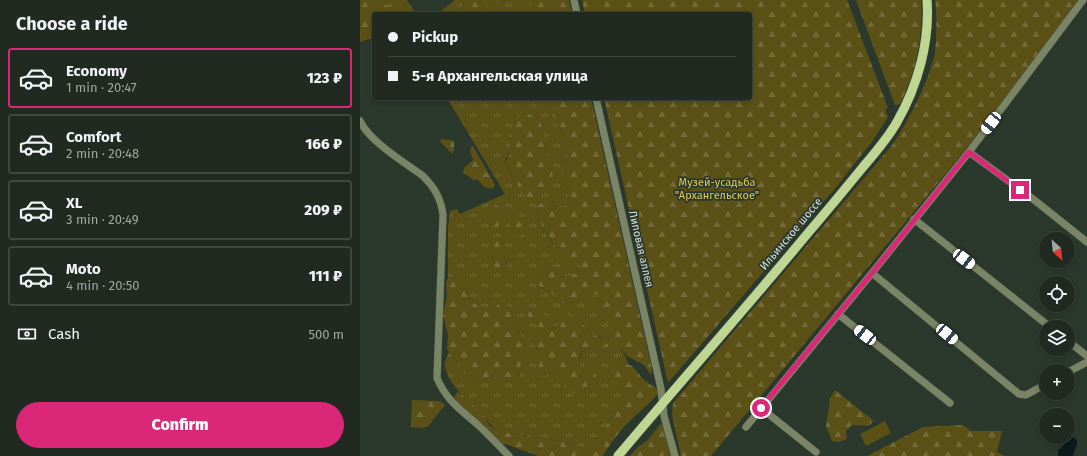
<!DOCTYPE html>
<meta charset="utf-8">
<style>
body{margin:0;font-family:"Fira Sans",sans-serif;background:#2d362e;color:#f1f3f6;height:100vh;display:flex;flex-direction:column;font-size:15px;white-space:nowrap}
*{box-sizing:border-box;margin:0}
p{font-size:13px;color:#a2a7a5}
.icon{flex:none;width:22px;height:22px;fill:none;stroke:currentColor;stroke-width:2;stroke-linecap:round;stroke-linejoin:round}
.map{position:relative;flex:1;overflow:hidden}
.drawer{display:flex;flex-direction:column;background:#202a21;width:360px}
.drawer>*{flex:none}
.hud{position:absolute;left:12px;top:12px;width:380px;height:88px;border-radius:4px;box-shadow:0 2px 6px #0003,0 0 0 1px #3d463f;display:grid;align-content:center;height:88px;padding:0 16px;background:#202a21}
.needle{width:26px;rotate:153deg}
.tools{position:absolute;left:679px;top:232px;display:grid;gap:8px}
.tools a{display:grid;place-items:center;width:36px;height:36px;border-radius:50%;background:#202a21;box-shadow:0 2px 6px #0003,0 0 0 1px #3d463f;font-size:20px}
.end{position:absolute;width:18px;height:18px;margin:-9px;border:5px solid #db2777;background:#fff;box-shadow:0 0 0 2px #fff}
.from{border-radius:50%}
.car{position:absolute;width:12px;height:24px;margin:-12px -6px;border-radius:5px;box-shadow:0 0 3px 1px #0007;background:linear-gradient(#fff 24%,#345 0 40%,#fff 0 76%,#345 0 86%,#fff 0)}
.hud b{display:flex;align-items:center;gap:14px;height:38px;font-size:15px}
.hud b+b{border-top:1px solid #3d463f}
.hud i{width:10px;height:10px;background:#f1f3f6}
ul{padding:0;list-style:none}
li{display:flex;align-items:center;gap:12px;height:60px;margin:0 8px 6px;padding:0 8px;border:2px solid #3d463f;border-radius:4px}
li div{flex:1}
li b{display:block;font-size:15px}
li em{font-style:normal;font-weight:800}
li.on{border-color:#db2777}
li>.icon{width:36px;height:36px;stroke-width:1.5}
h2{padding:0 16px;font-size:18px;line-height:48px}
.pay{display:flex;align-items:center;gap:10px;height:44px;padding:0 16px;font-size:15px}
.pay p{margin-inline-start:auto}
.action{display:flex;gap:8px;margin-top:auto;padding:8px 16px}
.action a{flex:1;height:46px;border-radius:24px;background:#db2777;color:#fff;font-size:16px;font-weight:800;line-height:46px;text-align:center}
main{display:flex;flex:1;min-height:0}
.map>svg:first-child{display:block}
.grass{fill:url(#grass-tufts);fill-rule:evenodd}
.forest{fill:url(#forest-firs)}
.garden{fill:#5b5117}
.water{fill:#0b1b1b}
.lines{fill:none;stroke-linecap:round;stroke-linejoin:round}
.minor-casing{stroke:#475348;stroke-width:8}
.major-casing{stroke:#475348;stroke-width:10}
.minor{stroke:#7a8565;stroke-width:7}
.major{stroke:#bfd693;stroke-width:9}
.route{stroke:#db2777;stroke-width:5}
.labels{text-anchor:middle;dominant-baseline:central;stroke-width:3.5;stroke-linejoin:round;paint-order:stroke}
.park-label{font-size:11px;fill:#dfca53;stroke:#2b382c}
.street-label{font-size:11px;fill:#d7dfd8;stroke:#2b382c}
</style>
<main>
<section class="drawer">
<h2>Choose a ride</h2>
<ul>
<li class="on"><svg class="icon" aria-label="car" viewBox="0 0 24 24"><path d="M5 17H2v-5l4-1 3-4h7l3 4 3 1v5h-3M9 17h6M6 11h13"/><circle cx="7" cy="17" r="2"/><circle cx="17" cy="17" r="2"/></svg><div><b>Economy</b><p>1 min · 20:47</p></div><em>123 ₽</em></li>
<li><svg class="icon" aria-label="car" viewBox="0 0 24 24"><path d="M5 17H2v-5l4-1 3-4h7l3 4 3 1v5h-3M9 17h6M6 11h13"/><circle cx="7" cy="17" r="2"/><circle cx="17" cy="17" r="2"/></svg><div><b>Comfort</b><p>2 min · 20:48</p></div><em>166 ₽</em></li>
<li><svg class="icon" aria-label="car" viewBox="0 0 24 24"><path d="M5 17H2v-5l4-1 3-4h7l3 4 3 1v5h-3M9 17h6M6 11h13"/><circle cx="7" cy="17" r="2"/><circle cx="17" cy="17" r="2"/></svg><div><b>XL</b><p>3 min · 20:49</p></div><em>209 ₽</em></li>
<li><svg class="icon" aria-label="car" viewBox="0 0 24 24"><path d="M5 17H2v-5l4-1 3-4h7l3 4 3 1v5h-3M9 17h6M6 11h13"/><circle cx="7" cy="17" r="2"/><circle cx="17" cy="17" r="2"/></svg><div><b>Moto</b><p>4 min · 20:50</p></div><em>111 ₽</em></li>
</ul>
<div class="pay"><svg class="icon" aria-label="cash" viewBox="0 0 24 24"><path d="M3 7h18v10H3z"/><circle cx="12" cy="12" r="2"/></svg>Cash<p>500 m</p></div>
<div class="action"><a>Confirm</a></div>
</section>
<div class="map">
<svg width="727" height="456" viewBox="0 0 727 456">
<defs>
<pattern id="grass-tufts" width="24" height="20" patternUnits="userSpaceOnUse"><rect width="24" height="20" fill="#5b5117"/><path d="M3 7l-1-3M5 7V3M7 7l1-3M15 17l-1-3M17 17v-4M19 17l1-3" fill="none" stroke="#726a38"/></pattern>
<pattern id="forest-firs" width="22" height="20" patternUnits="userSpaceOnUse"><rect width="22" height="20" fill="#5b5117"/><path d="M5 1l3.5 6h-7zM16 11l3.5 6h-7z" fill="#726a38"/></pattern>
</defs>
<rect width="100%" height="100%" fill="#2b382c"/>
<path class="grass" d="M23 0H47L56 14H39L37 10 23 3Z
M95 0H104L102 8 103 14H77Z
M146 0H172V14H123L121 10 126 6Z
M87 98H193V118L203 133 207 155 205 180 209 192 208 204 203 207 192 201 176 207C179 230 197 253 219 262L221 267C217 274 210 276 202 278L192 270C184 271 178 275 176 283 181 288 186 290 192 294 195 296 197 301 201 303 205 305 232 297 237 294L243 304 245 321 255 329C252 343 266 351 268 364L260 363 257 386 269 393 229 450 205 442 138 431C131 426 128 421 123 416 110 402 89 386 85 367 84 361 87 357 89 352L98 362 104 373 111 376 117 382 121 383 128 378 136 376 147 381 159 378 161 365 168 355 163 338 155 327 151 309 126 311C122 308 116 305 113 301 104 292 107 277 88 278V227L90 211 97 209 100 214 145 194ZM163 113 177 116 182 124 185 151 192 167 159 188 145 163 146 158 151 151 149 138ZM140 238 143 253 147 264 134 267 132 254 129 251V243ZM202 323H223L230 334 241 337 251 358C240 348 237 347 223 349L219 361 220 365 232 370 234 381 227 386 222 393 206 389C205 382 204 375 197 371H193L184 376C179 368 178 362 180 353L173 342 178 330V325C189 328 192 330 202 323Z"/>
<path class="forest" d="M0 0H23V3L37 10 39 14H14V40L9 39 0 42Z
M104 0H146L126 6 121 10 123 14H103L102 8Z
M172 0H209L212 14H172Z
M222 0H487L528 108 525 109 528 117 513 140 478 185 308 383 244 98H390V14H225Z
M496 0H561C564 34 556 73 540 104L535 105Z
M575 0H719L607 148 351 456H321L312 415 313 403 533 144C550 117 565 89 574 58 577 45 577 13 575 0Z
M193 98H231L292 369 291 375 284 365 267 356 255 341 254 335 255 329C246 322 237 316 243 304L237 294C232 297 205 305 201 303 197 301 195 296 192 294 187 290 181 288 176 283H174C179 275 183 271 192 270L202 278C210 276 217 274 221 267L219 262 213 259H207C194 243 179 229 176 207 189 199 190 200 203 207L208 204 209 192 205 180 207 155 203 133 193 118Z
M163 113 177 116C185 127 183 137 185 149 186 155 191 161 192 167 195 185 186 199 167 198L159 188 145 163 151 151 149 138 150 129C155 125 159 122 159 115Z
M82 139 94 141V150L92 154 80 141Z
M112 145 125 167 135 185 132 189 124 187 118 180H113L103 172 104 168 110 163 113 160 110 151Z
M132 203 140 207C142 213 141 222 138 227 132 227 130 226 128 221L131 217 129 205Z
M157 215H159C161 223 169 225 165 233L157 237 150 226 154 218Z
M144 237 147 241C139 257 149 257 146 273L134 267 132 254 129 251V243L126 239H129L132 241Z
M88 278C107 277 103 290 112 300 115 305 125 311 131 311L140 303H144L151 309 155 327 163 338 168 351V355L161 365 159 378 155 380 147 381 136 376 128 378 121 383 117 382 111 376 104 373 98 362 89 352 87 349 88 335 83 314 87 296 86 282Z
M168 308 187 316 192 328C200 327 202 322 205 314 219 319 222 321 230 334 245 338 245 341 252 354L251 359C240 348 238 347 223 349 220 354 218 359 220 365L232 370 236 377 234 381 227 386 222 393H208C202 386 207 378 197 371H193L184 376 180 374 178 361 180 353 173 342C181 324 179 326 165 313V311Z
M260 363C275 364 275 370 284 380 289 384 295 387 300 391 292 402 282 409 273 418 261 429 251 442 243 456H178L145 444H141L94 398 96 394 99 392 124 416 129 425 138 431 205 442 229 450 269 393 257 386 247 378C248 369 251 365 260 363Z
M475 390 514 421 508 426 492 425 486 431 487 439 479 442 472 441 466 426 470 402 469 400Z
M52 400 80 401 85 405 68 426 64 428 51 427Z
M301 423 304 428 312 456H270L278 447 288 440Z
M603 425 611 431H642L637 452 645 456H507L563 427Z"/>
<path class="garden" d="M525 421 531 433 506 446 500 434Z"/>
<path class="water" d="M712 437 717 440V444L713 456H698V450C704 447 706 439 712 437Z"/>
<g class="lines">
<g class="minor-casing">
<path id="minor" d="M214 0 217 14
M236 98 301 389 304 416 315 456
M0 121C10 142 44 162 63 176 75 188 81 199 83 215L77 378C86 400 100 409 118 425 129 435 139 446 149 456
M609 152 673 199 727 242
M554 219 690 327
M512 273 659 394 666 395 686 384
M478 314 590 403
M708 341 727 356
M708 372 727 362
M401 408 456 452
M386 427 512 273 609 152 723 0"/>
</g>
<g class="major-casing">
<path id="major" d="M258 456C321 381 386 308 448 233 467 211 485 189 503 167 515 153 528 138 537 122 558 85 570 42 567 0"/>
</g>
<use href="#minor" class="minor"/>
<use href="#major" class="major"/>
</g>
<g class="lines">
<path class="route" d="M401 408 512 273 609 152 660 190"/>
</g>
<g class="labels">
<g class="park-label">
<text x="357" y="182">Музей-усадьба<tspan x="357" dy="13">"Архангельское"</tspan></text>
</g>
<g class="street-label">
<text transform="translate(431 234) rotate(-50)">Ильинское шоссе</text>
<text transform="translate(281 249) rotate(77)">Липовая аллея</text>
</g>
</g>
</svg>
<div class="tools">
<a><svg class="needle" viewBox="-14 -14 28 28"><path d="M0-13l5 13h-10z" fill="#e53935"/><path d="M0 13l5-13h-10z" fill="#a2a7a5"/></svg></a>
<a><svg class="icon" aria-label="locate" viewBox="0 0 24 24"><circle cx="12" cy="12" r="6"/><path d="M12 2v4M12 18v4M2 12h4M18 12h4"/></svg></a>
<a><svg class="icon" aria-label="layers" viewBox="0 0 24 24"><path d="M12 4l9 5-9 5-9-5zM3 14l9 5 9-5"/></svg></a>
<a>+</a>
<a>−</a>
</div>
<i class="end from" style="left:401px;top:408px"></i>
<i class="end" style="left:660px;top:190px"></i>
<i class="car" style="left:631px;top:123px;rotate:218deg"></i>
<i class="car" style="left:604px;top:259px;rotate:128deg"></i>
<i class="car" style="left:587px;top:334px;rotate:130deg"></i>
<i class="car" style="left:505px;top:335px;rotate:308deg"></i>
<div class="hud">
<b><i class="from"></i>Pickup</b>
<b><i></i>5-я Архангельская улица</b>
</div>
</div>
</main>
